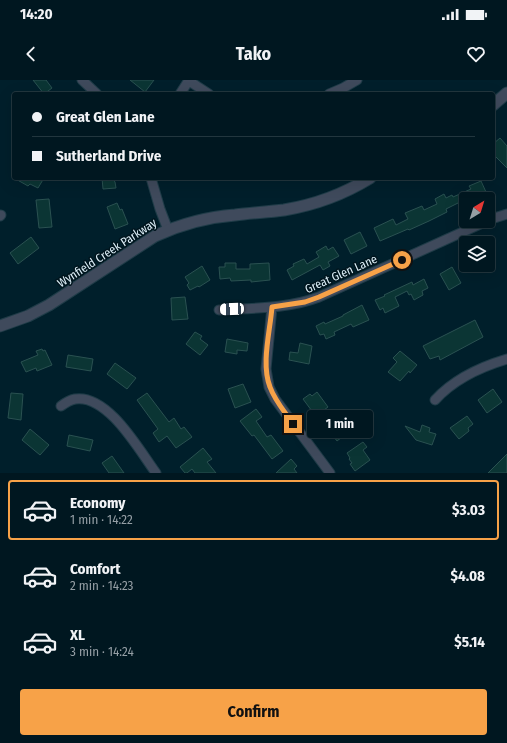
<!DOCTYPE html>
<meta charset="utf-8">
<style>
body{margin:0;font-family:"Fira Sans Condensed",sans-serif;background:#0e242d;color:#f1f3f6;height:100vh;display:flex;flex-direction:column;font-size:15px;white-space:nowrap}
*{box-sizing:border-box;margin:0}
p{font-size:13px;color:#959fa5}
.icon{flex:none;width:22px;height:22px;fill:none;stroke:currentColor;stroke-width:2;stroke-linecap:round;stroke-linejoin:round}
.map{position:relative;height:393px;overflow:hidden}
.drawer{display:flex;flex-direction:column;background:#001720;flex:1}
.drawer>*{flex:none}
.hud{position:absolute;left:12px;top:12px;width:483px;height:88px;border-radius:4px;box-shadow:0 4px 16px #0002,0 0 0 1px #22363e;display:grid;align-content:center;height:88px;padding:0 20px;background:#001720}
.needle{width:26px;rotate:38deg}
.tools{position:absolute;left:459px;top:112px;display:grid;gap:8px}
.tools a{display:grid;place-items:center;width:36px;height:36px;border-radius:4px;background:#001720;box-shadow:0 4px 16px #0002,0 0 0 1px #22363e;font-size:20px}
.end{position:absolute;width:18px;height:18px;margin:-9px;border:5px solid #f7a248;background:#111;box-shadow:0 0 0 2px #111}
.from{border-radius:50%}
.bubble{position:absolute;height:28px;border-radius:4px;background:#001720;box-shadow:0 4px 16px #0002,0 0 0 1px #22363e;font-size:13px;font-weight:700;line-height:28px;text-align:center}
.car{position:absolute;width:12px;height:24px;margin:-12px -6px;border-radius:5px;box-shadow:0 0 3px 1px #0007;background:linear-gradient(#fff 24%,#345 0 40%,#fff 0 76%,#345 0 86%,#fff 0)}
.hud b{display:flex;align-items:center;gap:14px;height:38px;font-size:15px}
.hud b+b{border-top:1px solid #22363e}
.hud i{width:10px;height:10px;background:#f1f3f6}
ul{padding:7px 0 0;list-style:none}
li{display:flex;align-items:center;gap:12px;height:60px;margin:0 8px 6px;padding:0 12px;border:2px solid transparent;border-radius:4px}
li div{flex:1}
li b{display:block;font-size:15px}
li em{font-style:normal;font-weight:700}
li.on{border-color:#f7a248}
li>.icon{width:36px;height:36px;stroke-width:1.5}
.action{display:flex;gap:8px;margin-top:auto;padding:8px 20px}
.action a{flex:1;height:46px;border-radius:4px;background:#f7a248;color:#111;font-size:16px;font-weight:700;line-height:46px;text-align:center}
.status{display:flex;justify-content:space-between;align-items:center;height:28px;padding:0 20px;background:#001720;direction:ltr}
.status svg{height:11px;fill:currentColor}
header{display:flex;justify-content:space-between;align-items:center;height:52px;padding:0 20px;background:#001720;font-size:18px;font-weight:700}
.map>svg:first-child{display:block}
.building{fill:#0b3534;stroke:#2a5151}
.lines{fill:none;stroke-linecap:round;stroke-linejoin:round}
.minor-casing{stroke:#1f3c48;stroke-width:11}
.tertiary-casing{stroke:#1f3c48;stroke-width:13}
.minor{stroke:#3f4a5c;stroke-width:9}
.tertiary{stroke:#3f4a5c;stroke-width:11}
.route{stroke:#f7a248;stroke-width:5}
.labels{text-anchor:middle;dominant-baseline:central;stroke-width:3;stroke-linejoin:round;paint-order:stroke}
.street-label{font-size:12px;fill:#ddeff8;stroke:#00151e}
</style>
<div class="status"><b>14:20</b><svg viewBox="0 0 49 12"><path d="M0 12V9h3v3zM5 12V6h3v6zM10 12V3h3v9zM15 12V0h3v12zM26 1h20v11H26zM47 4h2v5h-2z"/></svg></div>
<header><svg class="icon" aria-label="back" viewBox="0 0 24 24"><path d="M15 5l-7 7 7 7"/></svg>Tako<svg class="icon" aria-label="heart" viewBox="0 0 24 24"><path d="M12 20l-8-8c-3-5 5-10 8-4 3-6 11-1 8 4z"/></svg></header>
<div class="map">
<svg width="507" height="393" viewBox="0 0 507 393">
<rect width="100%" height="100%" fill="#001f2b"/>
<path class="building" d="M33 0H46L52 8 44 14Z
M130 0H154L145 12Z
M500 58 507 66V88L493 74V64Z
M14 98H44L38 108 30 104 28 106Z
M102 98H112L115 102 116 108 103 109Z
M481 101 486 112 479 115 481 119H466L446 129 447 132 429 141 409 150 408 149 380 161 374 148 393 139 396 145 408 139 405 133 422 126 424 130 437 124 435 119 444 114 446 118 452 115 453 117 471 109 469 106Z
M49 119 52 147 39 148 36 120Z
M117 123 120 130 122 129 128 144 115 149 107 127Z
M360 152 367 166 351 174 344 160Z
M31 157 39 168 18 184 10 173Z
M326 166 328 170 333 167 339 176 328 182 330 186 323 190 320 185 292 200 287 190 294 186 293 184 304 179 307 184 319 177 316 172Z
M225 183H236V189H250V184L269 183 270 200 251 202V200L231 201 230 198 220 199 219 187H225Z
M202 186 210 200 199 207 198 206 190 210 187 205 189 203 185 197Z
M452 187 461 203 449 210 440 194Z
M424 199 428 208 422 211 423 215 414 220 411 214 409 215 407 211 395 217 399 226 385 233 383 228 380 230 375 220 385 216 384 215 412 202 413 205Z
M185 217 188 239 172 240 171 218Z
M362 225 369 240 353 247 351 244 334 252 335 255 326 259 324 254 320 255 316 246 324 242 325 244 343 236V235Z
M475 240 483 257 440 280 439 276 430 279 423 266Z
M195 252 202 256 200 259 208 265 200 275 186 264Z
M227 259 248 263 247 271 237 270V274L225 272Z
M300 263 312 266 309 284 289 280 290 272 298 273Z
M42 269 43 271 45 270 52 285 37 291 36 288 26 292 21 282 38 275 36 271Z
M400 271 417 285 410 293 409 291 400 301 388 292 397 282 393 278Z
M68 275 93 279 91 291 66 287Z
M115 283 136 298 127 309 107 294Z
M243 304 251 322 235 328 228 309Z
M493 309 502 322 487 333 478 320Z
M317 312 328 327 324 330 333 341 338 337 345 346 341 349 346 354 337 361 331 353 329 354 303 319 310 314 312 316Z
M11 313 23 314 21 340 8 338Z
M147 313 169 342 174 338 181 349 184 347 192 357 176 368 167 356 159 362 153 353 158 349 137 320Z
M256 329 262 337 256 341 267 357 271 355 283 371 272 379 254 355 252 356 240 341Z
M467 336 473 344 468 348 469 351 459 359 450 348Z
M422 345 430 348 429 352 436 354 432 365 416 360 405 346 420 352Z
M30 349 49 365 40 375 22 360Z
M69 355 93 360 90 371 67 366Z
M363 362 367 367 363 370 370 380 355 391 350 384 352 383 349 379 350 378 347 373Z
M203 368 212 379 207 382 216 393H195L192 389 187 393H185L180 387Z
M507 374V393H488Z
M112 376 124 393H109L102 383Z
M291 379 297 386 294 389 297 393H276Z"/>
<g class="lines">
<g class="minor-casing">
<path id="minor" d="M82 0 97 14
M189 1 209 14
M180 14 189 0
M329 14 343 8 357 0
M151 98 160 129 168 150
M0 136 1 135
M488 140 507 134
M272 227 266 289 269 307 275 319 330 393
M219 230C252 228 287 229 319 217L487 141
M435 320C454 299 480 287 507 279
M61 326C65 323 70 320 75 319 108 314 139 370 156 393"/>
</g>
<g class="tertiary-casing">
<path id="tertiary" d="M493 25 507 13
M0 246 28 236 49 225 155 156C181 144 208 137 235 135 251 133 268 132 284 130 314 125 344 114 370 98"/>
</g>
<use href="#minor" class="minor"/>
<use href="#tertiary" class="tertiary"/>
</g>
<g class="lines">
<path class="route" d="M293 344C285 332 275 321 270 307 261 284 270 252 272 227L305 222 319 217 402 180"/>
</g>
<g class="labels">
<g class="street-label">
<text transform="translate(107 173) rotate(-33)">Wynfield Creek Parkway</text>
<text transform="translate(341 194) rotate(-24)">Great Glen Lane</text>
</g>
</g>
</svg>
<div class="tools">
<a><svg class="needle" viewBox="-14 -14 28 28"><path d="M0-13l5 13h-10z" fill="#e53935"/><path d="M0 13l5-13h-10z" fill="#959fa5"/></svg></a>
<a><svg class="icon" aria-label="layers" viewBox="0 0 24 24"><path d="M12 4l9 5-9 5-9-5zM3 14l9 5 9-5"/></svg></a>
</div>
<i class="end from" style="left:402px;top:180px"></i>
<i class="end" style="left:293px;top:344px"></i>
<div class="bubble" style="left:307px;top:330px;width:66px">1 min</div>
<i class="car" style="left:232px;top:229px;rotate:267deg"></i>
<div class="hud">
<b><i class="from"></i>Great Glen Lane</b>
<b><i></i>Sutherland Drive</b>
</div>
</div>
<section class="drawer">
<ul>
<li class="on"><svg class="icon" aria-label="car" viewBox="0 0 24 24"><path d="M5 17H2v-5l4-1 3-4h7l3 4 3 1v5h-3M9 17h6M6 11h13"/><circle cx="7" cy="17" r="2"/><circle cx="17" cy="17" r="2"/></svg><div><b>Economy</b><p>1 min · 14:22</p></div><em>$3.03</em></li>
<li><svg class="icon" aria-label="car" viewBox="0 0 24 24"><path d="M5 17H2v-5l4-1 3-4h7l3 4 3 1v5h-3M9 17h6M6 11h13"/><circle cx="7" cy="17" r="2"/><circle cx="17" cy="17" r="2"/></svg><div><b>Comfort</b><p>2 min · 14:23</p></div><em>$4.08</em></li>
<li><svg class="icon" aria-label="car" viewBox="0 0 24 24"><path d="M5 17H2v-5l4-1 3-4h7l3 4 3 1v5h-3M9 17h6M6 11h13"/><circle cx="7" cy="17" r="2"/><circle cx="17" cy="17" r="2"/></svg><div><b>XL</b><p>3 min · 14:24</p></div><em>$5.14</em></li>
</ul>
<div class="action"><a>Confirm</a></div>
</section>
